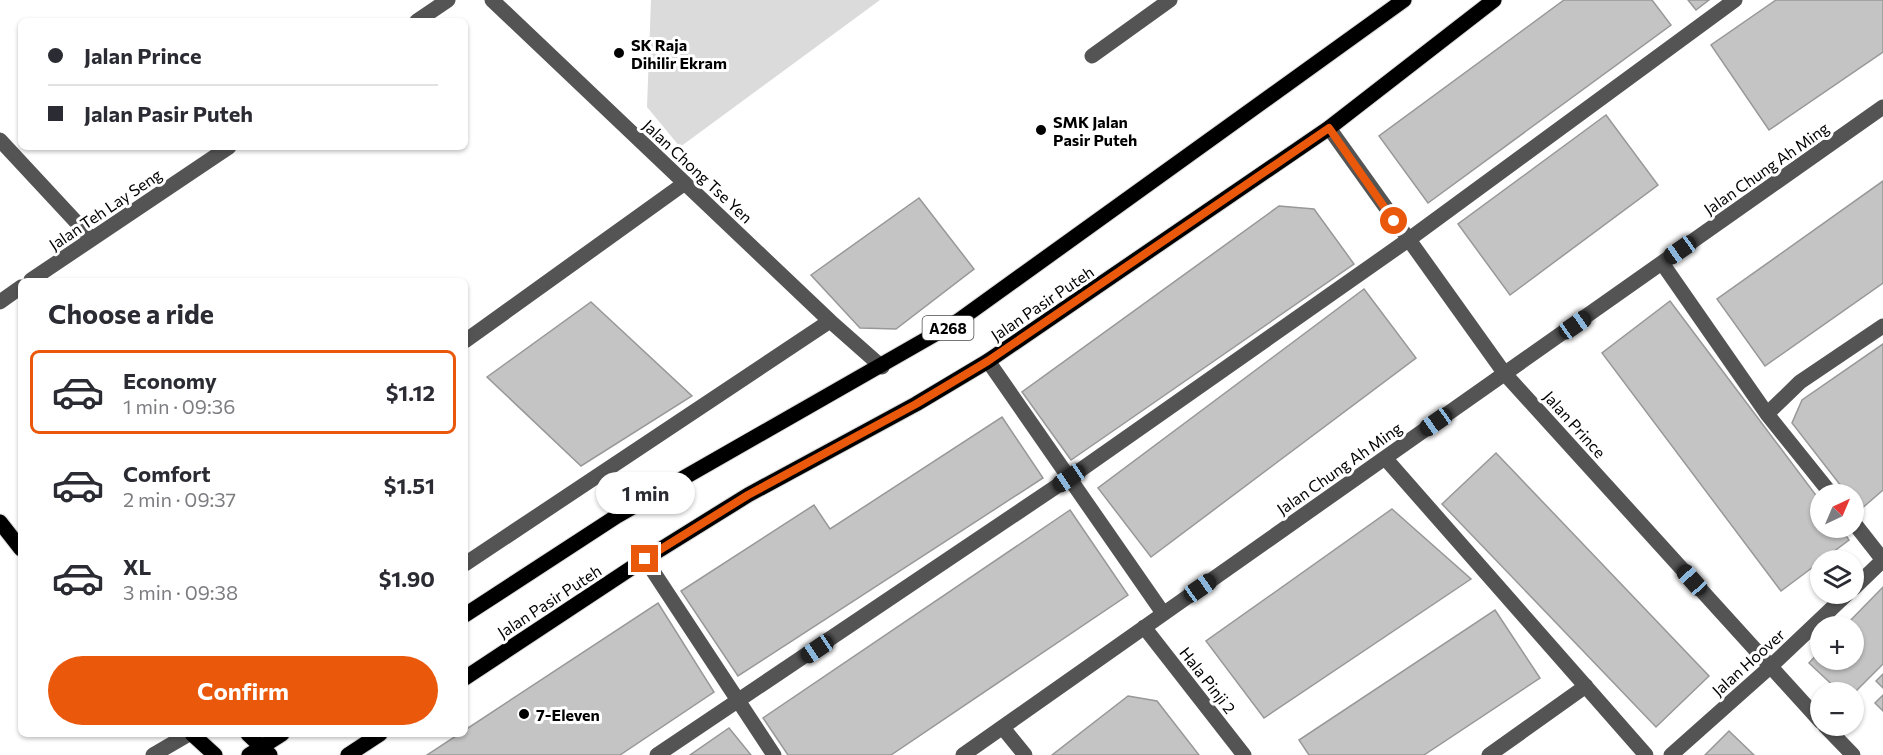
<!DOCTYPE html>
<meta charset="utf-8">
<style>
body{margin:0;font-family:Commissioner,sans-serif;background:#f7f7f7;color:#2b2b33;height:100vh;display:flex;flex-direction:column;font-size:22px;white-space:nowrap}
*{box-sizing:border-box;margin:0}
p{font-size:20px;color:#7c7c81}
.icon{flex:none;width:33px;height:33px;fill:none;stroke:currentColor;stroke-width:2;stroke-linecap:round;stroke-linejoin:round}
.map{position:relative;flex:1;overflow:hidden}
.drawer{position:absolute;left:18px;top:278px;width:450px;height:459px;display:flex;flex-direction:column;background:#fff;border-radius:9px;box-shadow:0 2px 4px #0004}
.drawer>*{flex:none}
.top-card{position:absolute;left:18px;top:18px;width:450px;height:132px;border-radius:9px;box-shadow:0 2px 4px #0004;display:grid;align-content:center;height:132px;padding:0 30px;background:#fff}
.needle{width:39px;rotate:44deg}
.buttons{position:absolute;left:1810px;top:484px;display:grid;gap:12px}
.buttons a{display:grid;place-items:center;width:54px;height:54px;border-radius:50%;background:#fff;box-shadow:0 2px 4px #0004;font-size:30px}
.end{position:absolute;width:27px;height:27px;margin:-14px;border:8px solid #ea580c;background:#fff;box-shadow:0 0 0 3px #fff}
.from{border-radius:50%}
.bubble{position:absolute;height:42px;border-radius:21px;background:#fff;box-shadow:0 2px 4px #0004;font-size:20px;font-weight:700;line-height:42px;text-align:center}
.car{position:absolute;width:18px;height:36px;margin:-18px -9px;border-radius:8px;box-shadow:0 0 4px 2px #0007;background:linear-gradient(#222 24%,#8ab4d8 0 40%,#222 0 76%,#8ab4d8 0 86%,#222 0)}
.top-card b{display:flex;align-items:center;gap:21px;height:57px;font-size:22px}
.top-card b+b{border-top:2px solid #e1e1e2}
.top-card i{width:15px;height:15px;background:#2b2b33}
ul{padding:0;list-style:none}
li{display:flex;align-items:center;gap:18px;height:84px;margin:0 12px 9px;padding:0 18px;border:3px solid transparent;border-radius:9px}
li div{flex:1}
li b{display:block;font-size:22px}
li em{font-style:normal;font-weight:700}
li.selected{border-color:#ea580c}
li>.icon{width:54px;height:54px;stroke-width:1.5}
h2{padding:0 30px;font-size:27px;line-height:72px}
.primary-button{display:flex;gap:12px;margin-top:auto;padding:12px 30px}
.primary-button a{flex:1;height:69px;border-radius:36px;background:#ea580c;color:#fff;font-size:24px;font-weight:700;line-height:69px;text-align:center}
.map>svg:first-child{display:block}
.green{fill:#dbdbdb}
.building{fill:#c4c4c4;stroke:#989898;stroke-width:1.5}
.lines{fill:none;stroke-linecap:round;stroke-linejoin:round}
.major-casing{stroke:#dbdbdb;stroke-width:17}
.minor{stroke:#545454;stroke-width:15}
.major{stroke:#000;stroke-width:15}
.route{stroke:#ea580c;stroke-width:8}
.poi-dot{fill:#000;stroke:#fff;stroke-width:2}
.labels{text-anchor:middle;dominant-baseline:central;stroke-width:6;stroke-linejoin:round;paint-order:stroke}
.shield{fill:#fff;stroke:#4c4c4c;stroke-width:1.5}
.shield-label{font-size:15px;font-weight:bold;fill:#000}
.poi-label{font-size:16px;font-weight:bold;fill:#000;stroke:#fff;text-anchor:start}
.street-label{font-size:16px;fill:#000;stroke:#fff}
</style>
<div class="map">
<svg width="1883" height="755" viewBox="0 0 1883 755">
<rect width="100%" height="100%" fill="#fff"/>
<path class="green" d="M651 0H880L680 147 647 107Z"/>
<path class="building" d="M1564 0H1652L1671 25 1428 203 1379 136Z
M1688 0H1709L1696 10Z
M1776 0H1883V52L1769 130 1711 45Z
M1606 115 1658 185 1510 295 1458 224Z
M1883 181V283L1765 366 1717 299Z
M919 198 974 269 896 329 860 328 811 275Z
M1279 206 1314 209 1354 264 1071 460 1022 392Z
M1364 289 1416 358 1151 557 1098 488Z
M1670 301 1821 502V528H1841L1849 540 1781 591 1602 353Z
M591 302 692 396 581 466 487 377Z
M1883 344V490L1860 510 1854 503V495H1848L1792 423 1802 400Z
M1002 417 1043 478 738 676 681 591 814 505 830 529Z
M1496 453 1709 676 1656 727 1442 504Z
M1392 509 1471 579 1264 718 1206 641Z
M1070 510 1128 595 891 755H788L763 718Z
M1883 587V664L1854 693H1841L1809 663 1821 650V660H1854V627H1844Z
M658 603 714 692 620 755H427L459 734H465V730Z
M1495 610 1540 678 1424 755H1309L1299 740Z
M1883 674V688L1876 681Z
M1883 695V711L1875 703Z
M1128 696 1157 701 1199 755H1052Z
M729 728 751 755H690Z
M1729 731 1754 755H1705Z"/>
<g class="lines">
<g class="major-casing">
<path id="major" d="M0 522 21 549
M465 615 617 516 958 321 1404 0
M465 678 645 559 748 495 916 404 988 361 1329 128 1494 0
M192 734 215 755
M248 734 270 755
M249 755 282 734
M348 755 380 734"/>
</g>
<path class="minor" d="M492 0 830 321 882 367
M417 21 448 0
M1092 56 1170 0
M1329 128 1505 374 1821 722
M0 140 92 239
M1662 263 1767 414 1832 495
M31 280 229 147
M0 302 21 287
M465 341 685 183
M988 361 1163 613
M1767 414 1800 382 1883 326
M1385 458 1646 755
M1854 523 1883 560 1854 588
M645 559 774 755
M465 564 830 321
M1144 627 1244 755
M1825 726 1853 755
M1003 728 1025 755
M153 755 189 734
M657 755 1069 478 1408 240 1735 0
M963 755 1883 107
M1489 755 1586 686
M1671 755 1770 667 1847 594"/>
<use href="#major" class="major"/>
</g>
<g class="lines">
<path class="route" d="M645 559 748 495 916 404 988 361 1329 128 1394 221"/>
</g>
<g class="poi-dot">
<circle cx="619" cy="53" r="6"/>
<circle cx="1041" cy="130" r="6"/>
<circle cx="524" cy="714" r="6"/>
</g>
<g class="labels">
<rect class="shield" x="922.5" y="316" width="51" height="24" rx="4.5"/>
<g class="shield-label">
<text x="948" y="328">A268</text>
</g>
<g class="poi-label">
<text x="631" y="44">SK Raja<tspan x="631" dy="18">Dihilir Ekram</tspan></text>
<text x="1053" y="121">SMK Jalan<tspan x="1053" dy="18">Pasir Puteh</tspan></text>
<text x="536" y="714">7-Eleven</text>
</g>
<g class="street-label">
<text transform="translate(1766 168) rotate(-35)">Jalan Chung Ah Ming</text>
<text transform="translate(698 171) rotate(43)">Jalan Chong Tse Yen</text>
<text transform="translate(105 209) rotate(-34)">Jalan Teh Lay Seng</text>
<text transform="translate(1042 303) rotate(-34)">Jalan Pasir Puteh</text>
<text transform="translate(1575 424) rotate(48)">Jalan Prince</text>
<text transform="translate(1339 468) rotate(-35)">Jalan Chung Ah Ming</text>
<text transform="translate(549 601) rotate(-33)">Jalan Pasir Puteh</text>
<text transform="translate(1748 662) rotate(-42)">Jalan Hoover</text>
<text transform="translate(1208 680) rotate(52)">Hala Pinji 2</text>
</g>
</g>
</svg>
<div class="buttons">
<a><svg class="needle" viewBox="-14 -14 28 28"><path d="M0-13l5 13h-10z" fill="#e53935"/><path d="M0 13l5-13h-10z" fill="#7c7c81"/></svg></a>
<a><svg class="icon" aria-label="layers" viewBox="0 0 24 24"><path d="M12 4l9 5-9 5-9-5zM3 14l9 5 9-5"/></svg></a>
<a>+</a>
<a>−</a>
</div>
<i class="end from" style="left:1394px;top:221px"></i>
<i class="end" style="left:645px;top:559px"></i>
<div class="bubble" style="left:596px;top:472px;width:99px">1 min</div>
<i class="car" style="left:1680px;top:250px;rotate:235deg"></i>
<i class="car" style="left:1575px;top:325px;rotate:55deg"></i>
<i class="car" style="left:1436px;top:422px;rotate:235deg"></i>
<i class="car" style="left:1069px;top:478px;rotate:236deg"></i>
<i class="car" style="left:1692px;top:580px;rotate:318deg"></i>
<i class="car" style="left:1200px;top:588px;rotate:55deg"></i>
<i class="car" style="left:817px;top:649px;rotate:236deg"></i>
<div class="top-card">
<b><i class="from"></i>Jalan Prince</b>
<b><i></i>Jalan Pasir Puteh</b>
</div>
<section class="drawer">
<h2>Choose a ride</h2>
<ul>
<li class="selected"><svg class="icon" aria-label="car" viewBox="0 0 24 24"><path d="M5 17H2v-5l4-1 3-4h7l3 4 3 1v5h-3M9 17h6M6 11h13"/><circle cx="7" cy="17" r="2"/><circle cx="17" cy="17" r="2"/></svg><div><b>Economy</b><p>1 min · 09:36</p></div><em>$1.12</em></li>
<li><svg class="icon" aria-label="car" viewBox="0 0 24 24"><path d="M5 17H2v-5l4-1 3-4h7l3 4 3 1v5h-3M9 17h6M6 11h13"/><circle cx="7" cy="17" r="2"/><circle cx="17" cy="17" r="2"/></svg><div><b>Comfort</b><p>2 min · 09:37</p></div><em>$1.51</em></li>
<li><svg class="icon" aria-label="car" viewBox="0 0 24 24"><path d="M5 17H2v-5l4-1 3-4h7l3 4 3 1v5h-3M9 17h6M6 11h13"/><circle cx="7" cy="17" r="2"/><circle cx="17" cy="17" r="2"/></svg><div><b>XL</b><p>3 min · 09:38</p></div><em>$1.90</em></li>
</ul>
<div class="primary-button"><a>Confirm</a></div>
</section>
</div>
